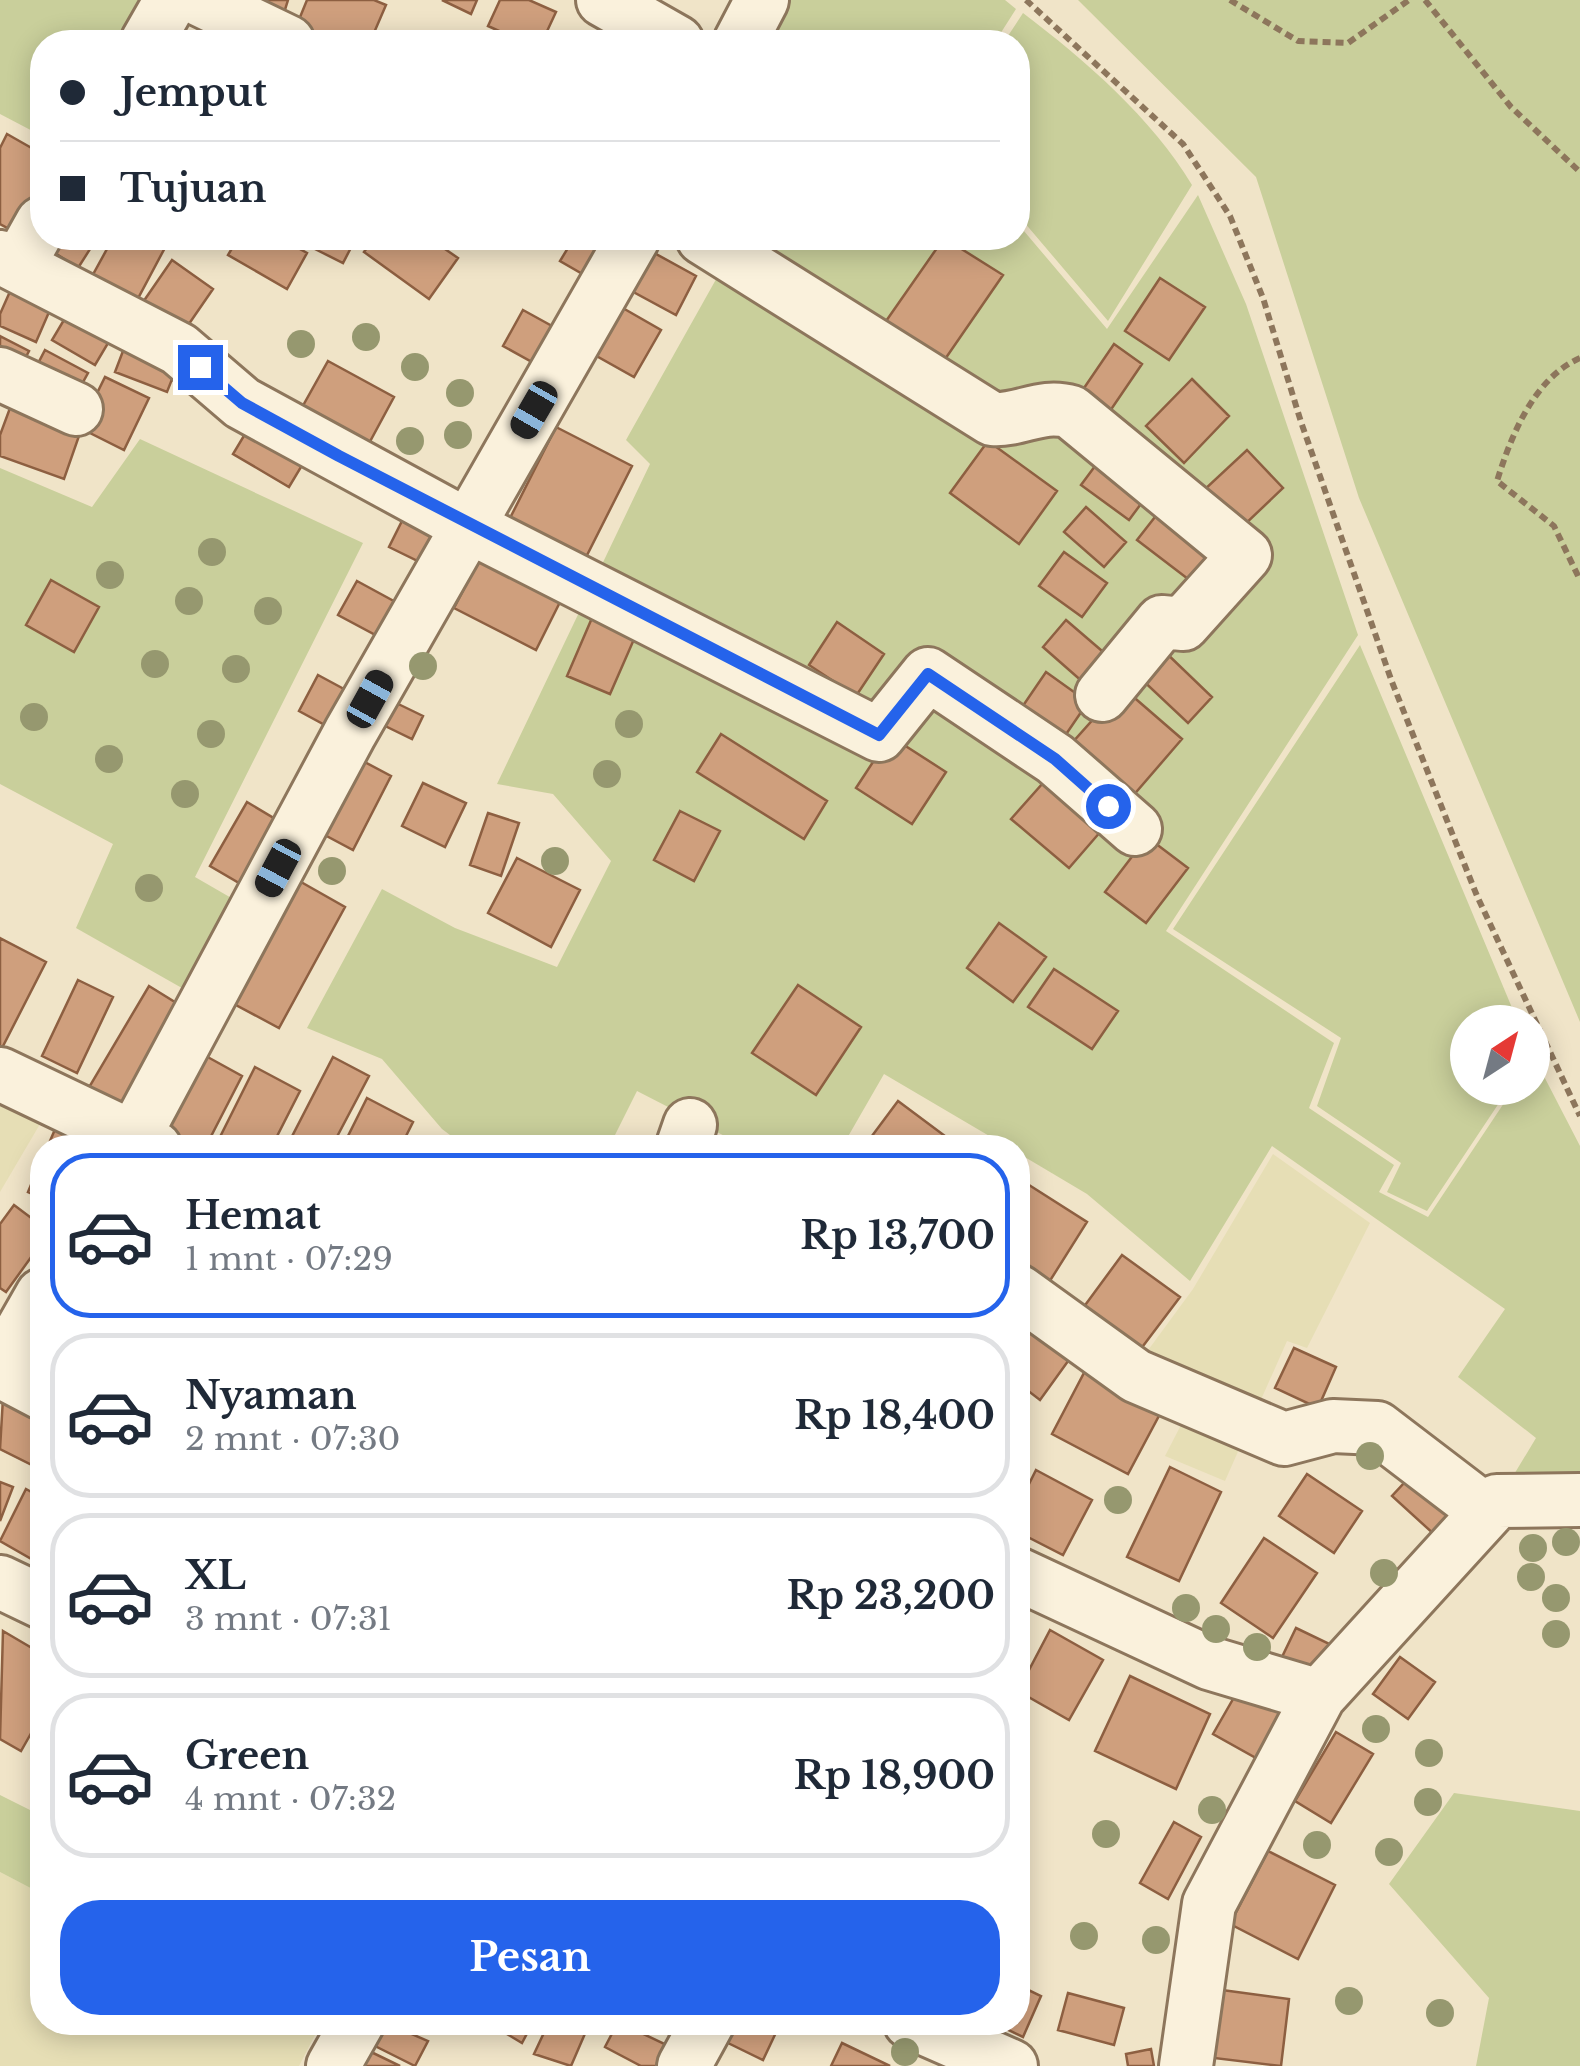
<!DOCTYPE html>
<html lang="id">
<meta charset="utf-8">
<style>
body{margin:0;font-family:"Libre Baskerville",serif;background:#f6f6f7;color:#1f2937;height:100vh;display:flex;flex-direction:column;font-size:38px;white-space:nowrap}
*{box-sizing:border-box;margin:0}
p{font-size:32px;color:#747a83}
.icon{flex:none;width:55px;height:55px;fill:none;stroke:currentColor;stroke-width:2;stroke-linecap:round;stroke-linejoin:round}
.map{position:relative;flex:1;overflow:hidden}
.sheet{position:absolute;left:30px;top:1135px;width:1000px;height:900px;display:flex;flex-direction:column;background:#fff;border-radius:40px;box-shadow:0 5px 25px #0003}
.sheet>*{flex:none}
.banner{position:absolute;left:30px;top:30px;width:1000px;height:220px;border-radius:40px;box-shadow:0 5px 25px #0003;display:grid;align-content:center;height:220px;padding:0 30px;background:#fff}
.needle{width:65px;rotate:36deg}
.tools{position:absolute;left:1450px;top:1005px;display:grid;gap:20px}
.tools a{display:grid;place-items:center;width:100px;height:100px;border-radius:50%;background:#fff;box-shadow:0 5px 25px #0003;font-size:50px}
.end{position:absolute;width:45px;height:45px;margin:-22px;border:12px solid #2563eb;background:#fff;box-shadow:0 0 0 5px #fff}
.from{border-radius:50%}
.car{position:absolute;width:30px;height:60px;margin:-30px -15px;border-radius:12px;box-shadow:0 0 8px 2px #0007;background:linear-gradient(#222 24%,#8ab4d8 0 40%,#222 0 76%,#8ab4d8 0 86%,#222 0)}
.banner b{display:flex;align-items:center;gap:35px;height:95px;font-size:38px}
.banner b+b{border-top:2px solid #e0e1e3}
.banner i{width:25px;height:25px;background:#1f2937}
ul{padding:18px 0 0;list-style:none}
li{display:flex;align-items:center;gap:30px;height:165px;margin:0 20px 15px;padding:0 10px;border:5px solid #e0e1e3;border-radius:40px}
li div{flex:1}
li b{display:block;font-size:38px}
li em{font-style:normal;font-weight:700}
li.current{border-color:#2563eb}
li>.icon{width:90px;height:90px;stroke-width:1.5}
.cta{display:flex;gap:20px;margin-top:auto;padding:20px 30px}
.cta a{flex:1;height:115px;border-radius:40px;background:#2563eb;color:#fff;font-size:40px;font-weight:700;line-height:115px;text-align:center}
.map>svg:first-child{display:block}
.farmland{fill:#e6deb5}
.green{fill:#c9cf9b}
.building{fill:#cf9f7d;stroke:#8d5f41;stroke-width:2.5}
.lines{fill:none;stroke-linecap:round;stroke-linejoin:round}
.minor-casing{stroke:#8d765c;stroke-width:58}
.path{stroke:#8d765c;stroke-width:6;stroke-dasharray:8 5;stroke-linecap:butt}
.minor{stroke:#faf1dc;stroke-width:52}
.tree{fill:#96986f}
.route{stroke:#2563eb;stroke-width:12}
</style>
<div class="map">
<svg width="1580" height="2066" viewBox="0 0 1580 2066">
<rect width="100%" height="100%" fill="#f0e4c8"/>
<path class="farmland" d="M0 1099 43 1119 0 1192Z
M1273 1154 1370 1223 1307 1348 1287 1341 1225 1481 1165 1456 1198 1392 1146 1353 1193 1289Z
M0 1872 42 1894V2022L295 2023 316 2033 299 2066H0Z"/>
<path class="green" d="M0 0H154L130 42H42V136L0 114Z
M786 0H1005L1016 9 995 42H762Z
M1078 0H1580V1022L1359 498 1256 177Z
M1023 13C1085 60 1152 118 1192 185L1108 321 1018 215V42H1004Z
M1198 195 1246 304 1358 635 1166 931 1334 1043 1309 1108 1394 1165 1379 1192 1428 1217 1514 1088H1532L1534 1057 1580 1146V1493L1504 1491 1536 1438 1458 1377 1505 1309 1272 1146 1190 1281 1087 1194 1018 1153V1148L1008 1147 884 1074 842 1147H746L637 1091 609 1147H466L442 1129 382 1059 307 1028 382 889 455 928 557 967 611 861 553 794 497 784 650 464 626 440 719 274 659 238H1018V224L1107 329Z
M140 439 363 543 195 877 240 903 196 996 76 928 113 844 0 784V468L92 507Z
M1360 645 1518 1022H1468V1088H1509L1427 1211 1387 1192 1401 1163 1317 1106 1341 1038 1173 929Z
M1454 1793 1580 1811V2066H1476L1489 1998 1389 1884Z
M0 1795 42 1816V1894L0 1872Z"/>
<path class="building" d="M242 0H288L283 16Z
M307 0H374L386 5 370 42H333L296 27Z
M442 0H477L471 14Z
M500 0H529L556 12 542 42H524L488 26Z
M445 32 463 42H439Z
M7 134 42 154V204L24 237 0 224V148Z
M42 238H97L78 268 38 242Z
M113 238H159L168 242 135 304 90 280Z
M238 238H280L307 253 287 289 228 255Z
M321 238H356L343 263 315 249Z
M374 238H429L458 258 429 299 364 252Z
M574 238H607L586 276 560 261Z
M944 238 1003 275 941 365 884 324Z
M647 249 696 276 676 315 626 288Z
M172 260 213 289 182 334 141 305Z
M16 278 56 296 36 342 0 326V314Z
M1160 278 1205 307 1169 360 1125 331Z
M74 303 117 328 95 365 52 340Z
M621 307 661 330 634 377 593 354Z
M523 310 561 331 541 367 503 346Z
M0 336 29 351 17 374 0 365Z
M128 338 180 359 167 392 115 372Z
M1114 344 1142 364 1110 411 1082 391Z
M45 350 88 373 72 402 30 379Z
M328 361 394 397 367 447 300 411Z
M105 377 149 398 124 450 80 428Z
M1192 379 1229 416 1184 463 1146 426Z
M10 408 80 433 64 479 0 456V435Z
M251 424 307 457 289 487 233 454Z
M556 427 632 466 580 569 504 530Z
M988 441 1057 491 1019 544 950 493Z
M1247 450 1283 488 1240 529 1204 490Z
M1101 458 1149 493 1129 520 1081 485Z
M1086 507 1126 542 1104 567 1064 532Z
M1162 508 1216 551 1192 582 1137 540Z
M403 519 441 538 428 566 389 547Z
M483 552 564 594 536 650 454 608Z
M1064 552 1107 583 1082 617 1039 586Z
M51 580 99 607 74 652 26 625Z
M357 581 401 605 383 639 338 615Z
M592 618 635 637 610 694 567 676Z
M1066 620 1116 663 1093 691 1043 647Z
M837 622 884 654 856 696 809 665Z
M1162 649 1212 697 1188 723 1138 676Z
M1046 672 1088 702 1056 749 1014 719Z
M318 675 355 695 336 731 299 711Z
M1122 687 1182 739 1125 805 1064 752Z
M390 700 423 716 412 739 379 723Z
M721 734 827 801 804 839 697 772Z
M890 736 946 772 912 824 856 788Z
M359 759 391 776 353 850 321 833Z
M1051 774 1108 823 1069 868 1011 819Z
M423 783 466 803 445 847 402 826Z
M247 802 287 826 251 890 210 866Z
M680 811 720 831 694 881 654 860Z
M488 813 519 823 501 876 470 865Z
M1147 837 1188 868 1146 923 1105 892Z
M517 858 580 890 551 947 488 913Z
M301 882 345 907 279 1028 234 1004Z
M999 923 1046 957 1013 1002 967 968Z
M0 938 46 962 0 1052Z
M1054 969 1118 1011 1092 1049 1028 1007Z
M78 980 113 997 77 1073 42 1056Z
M798 985 861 1027 816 1095 752 1053Z
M149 986 186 1009 125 1112 88 1089Z
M204 1055 242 1076 205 1148H198L165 1130Z
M333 1057 369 1076 331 1148H286Z
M255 1067 300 1091 271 1148H245L221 1135Z
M367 1098 413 1122 400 1148H342Z
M898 1101 961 1148H863Z
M56 1127 94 1148H47Z
M42 1158V1198L28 1192Z
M1018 1178 1087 1222 1046 1287 1018 1269Z
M14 1205 42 1226V1242L6 1292 0 1288V1224Z
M1122 1255 1180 1297 1140 1350 1083 1308Z
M1018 1317 1071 1357 1040 1400 1018 1383Z
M1294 1348 1336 1367 1318 1408 1275 1388Z
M1085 1371 1161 1412 1128 1474 1052 1434Z
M3 1398 42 1419V1455L36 1467 0 1449Z
M1170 1467 1221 1492 1179 1581 1127 1557Z
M1418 1468 1461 1508 1436 1536 1392 1496Z
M1036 1470 1092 1500 1063 1555 1018 1532V1506Z
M1307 1474 1362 1511 1334 1553 1279 1516Z
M0 1482 13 1487 0 1521Z
M26 1489 42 1498V1565L0 1541Z
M1264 1538 1317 1573 1273 1638 1221 1603Z
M1296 1628 1340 1649 1326 1679 1282 1657Z
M1050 1630 1103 1660 1069 1720 1018 1691Z
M3 1631 42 1654V1714L21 1751 0 1739Z
M1400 1657 1435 1682 1408 1719 1373 1694Z
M1130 1676 1210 1714 1176 1789 1095 1751Z
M1240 1687 1282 1711 1256 1758 1213 1734Z
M1336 1732 1373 1754 1331 1823 1295 1801Z
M42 1750V1775L32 1769Z
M1174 1822 1201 1837 1168 1899 1140 1883Z
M1268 1851 1335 1885 1298 1959 1230 1924Z
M1018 1985 1041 1996 1023 2037 992 2022H1018Z
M1222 1990 1289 1999 1281 2066 1214 2058Z
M1068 1993 1124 2008 1114 2045 1058 2030Z
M384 2022 428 2041 415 2066 373 2045Z
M487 2022H533L522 2043Z
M549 2022H590L571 2066 534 2054Z
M618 2022 671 2047 662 2066H641L605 2047Z
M647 2022H676L670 2035Z
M736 2022 780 2024 763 2060 726 2042Z
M842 2043 890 2066H831Z
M1151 2049 1154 2066H1128L1126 2054Z
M369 2051 400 2066H362Z"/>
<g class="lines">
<g class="minor-casing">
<path id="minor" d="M201 0 288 42
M603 0 677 42
M147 42 171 0
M740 42 762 0
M703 238 992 419C1021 421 1041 403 1071 412L1245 555 1183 624 1162 622 1102 695
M0 257 179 349 242 403 468 526 879 735 928 674 1055 759 1135 829
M19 264 42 223
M0 374 76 409
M0 1074 155 1148
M128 1148 350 733 633 238
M682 1148 690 1125
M1018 1291 1136 1376 1284 1439 1333 1426 1377 1428 1487 1512
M0 1369 42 1295
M0 1371 42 1393
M1018 1574 1209 1663 1319 1696 1497 1501 1580 1500
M0 1582 42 1602
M910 2022 1011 2066
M333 2066 358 2022
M684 2066 708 2022
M1186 2066 1209 1904 1319 1696"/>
</g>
<path class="path" d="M1026 0 1183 144 1230 216 1263 298 1301 422 1392 682 1477 896 1580 1116
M1230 0 1298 41 1348 43 1409 0
M1425 0 1511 107 1580 172
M1580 358C1534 378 1511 436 1497 481L1554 526 1580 580"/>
<use href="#minor" class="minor"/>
</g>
<g class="tree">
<circle cx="366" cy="337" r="14"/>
<circle cx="301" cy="344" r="14"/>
<circle cx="415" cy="367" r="14"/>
<circle cx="460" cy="393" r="14"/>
<circle cx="458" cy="435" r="14"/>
<circle cx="410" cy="441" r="14"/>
<circle cx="212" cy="552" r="14"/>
<circle cx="110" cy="575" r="14"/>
<circle cx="189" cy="601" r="14"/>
<circle cx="268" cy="611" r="14"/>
<circle cx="155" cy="664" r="14"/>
<circle cx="423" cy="666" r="14"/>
<circle cx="236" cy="669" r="14"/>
<circle cx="34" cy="717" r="14"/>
<circle cx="629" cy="724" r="14"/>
<circle cx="211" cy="734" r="14"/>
<circle cx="109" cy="759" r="14"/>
<circle cx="607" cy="774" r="14"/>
<circle cx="185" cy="794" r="14"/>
<circle cx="555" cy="861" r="14"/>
<circle cx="332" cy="871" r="14"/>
<circle cx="149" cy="888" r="14"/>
<circle cx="1370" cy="1456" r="14"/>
<circle cx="1118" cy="1500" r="14"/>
<circle cx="1566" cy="1542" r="14"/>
<circle cx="1533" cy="1548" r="14"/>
<circle cx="1384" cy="1573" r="14"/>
<circle cx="1531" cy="1577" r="14"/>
<circle cx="1556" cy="1598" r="14"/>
<circle cx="1186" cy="1608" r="14"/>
<circle cx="1216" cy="1629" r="14"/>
<circle cx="1556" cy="1634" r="14"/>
<circle cx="1257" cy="1647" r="14"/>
<circle cx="1376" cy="1729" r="14"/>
<circle cx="1429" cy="1753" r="14"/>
<circle cx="1428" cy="1802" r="14"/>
<circle cx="1212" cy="1810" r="14"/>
<circle cx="1106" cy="1834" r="14"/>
<circle cx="1317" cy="1845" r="14"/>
<circle cx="1389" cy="1852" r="14"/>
<circle cx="1084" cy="1936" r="14"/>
<circle cx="1156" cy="1940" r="14"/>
<circle cx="1349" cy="2001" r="14"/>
<circle cx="1440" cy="2013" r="14"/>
<circle cx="905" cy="2052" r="14"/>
</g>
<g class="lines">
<path class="route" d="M200 367 242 403 339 456 879 735 928 674 1055 759 1108 806"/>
</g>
</svg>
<div class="tools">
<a><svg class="needle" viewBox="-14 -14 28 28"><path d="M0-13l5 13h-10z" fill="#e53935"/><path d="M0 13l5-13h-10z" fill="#747a83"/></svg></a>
</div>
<i class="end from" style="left:1108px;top:806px"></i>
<i class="end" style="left:200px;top:367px"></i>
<i class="car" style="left:534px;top:410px;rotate:210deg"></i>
<i class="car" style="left:370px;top:699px;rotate:29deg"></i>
<i class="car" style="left:278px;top:868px;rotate:208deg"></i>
<div class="banner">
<b><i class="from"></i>Jemput</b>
<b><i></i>Tujuan</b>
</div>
<section class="sheet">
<ul>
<li class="current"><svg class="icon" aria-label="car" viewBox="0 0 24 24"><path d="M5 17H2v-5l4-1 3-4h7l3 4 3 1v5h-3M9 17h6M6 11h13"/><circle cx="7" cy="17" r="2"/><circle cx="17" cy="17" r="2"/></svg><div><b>Hemat</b><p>1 mnt · 07:29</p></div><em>Rp 13,700</em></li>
<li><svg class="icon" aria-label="car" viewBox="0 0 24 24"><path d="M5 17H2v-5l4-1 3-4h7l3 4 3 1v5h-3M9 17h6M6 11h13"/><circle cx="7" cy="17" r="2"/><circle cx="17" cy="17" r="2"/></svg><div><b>Nyaman</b><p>2 mnt · 07:30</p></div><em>Rp 18,400</em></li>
<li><svg class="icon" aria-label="car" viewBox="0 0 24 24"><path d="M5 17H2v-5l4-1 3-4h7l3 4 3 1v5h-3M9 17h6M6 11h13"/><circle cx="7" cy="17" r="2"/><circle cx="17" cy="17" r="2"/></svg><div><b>XL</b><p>3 mnt · 07:31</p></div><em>Rp 23,200</em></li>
<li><svg class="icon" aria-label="car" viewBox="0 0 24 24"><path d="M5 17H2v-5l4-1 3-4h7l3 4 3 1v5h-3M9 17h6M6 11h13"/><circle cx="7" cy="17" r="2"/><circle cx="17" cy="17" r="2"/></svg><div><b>Green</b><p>4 mnt · 07:32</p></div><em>Rp 18,900</em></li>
</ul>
<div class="cta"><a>Pesan</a></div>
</section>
</div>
